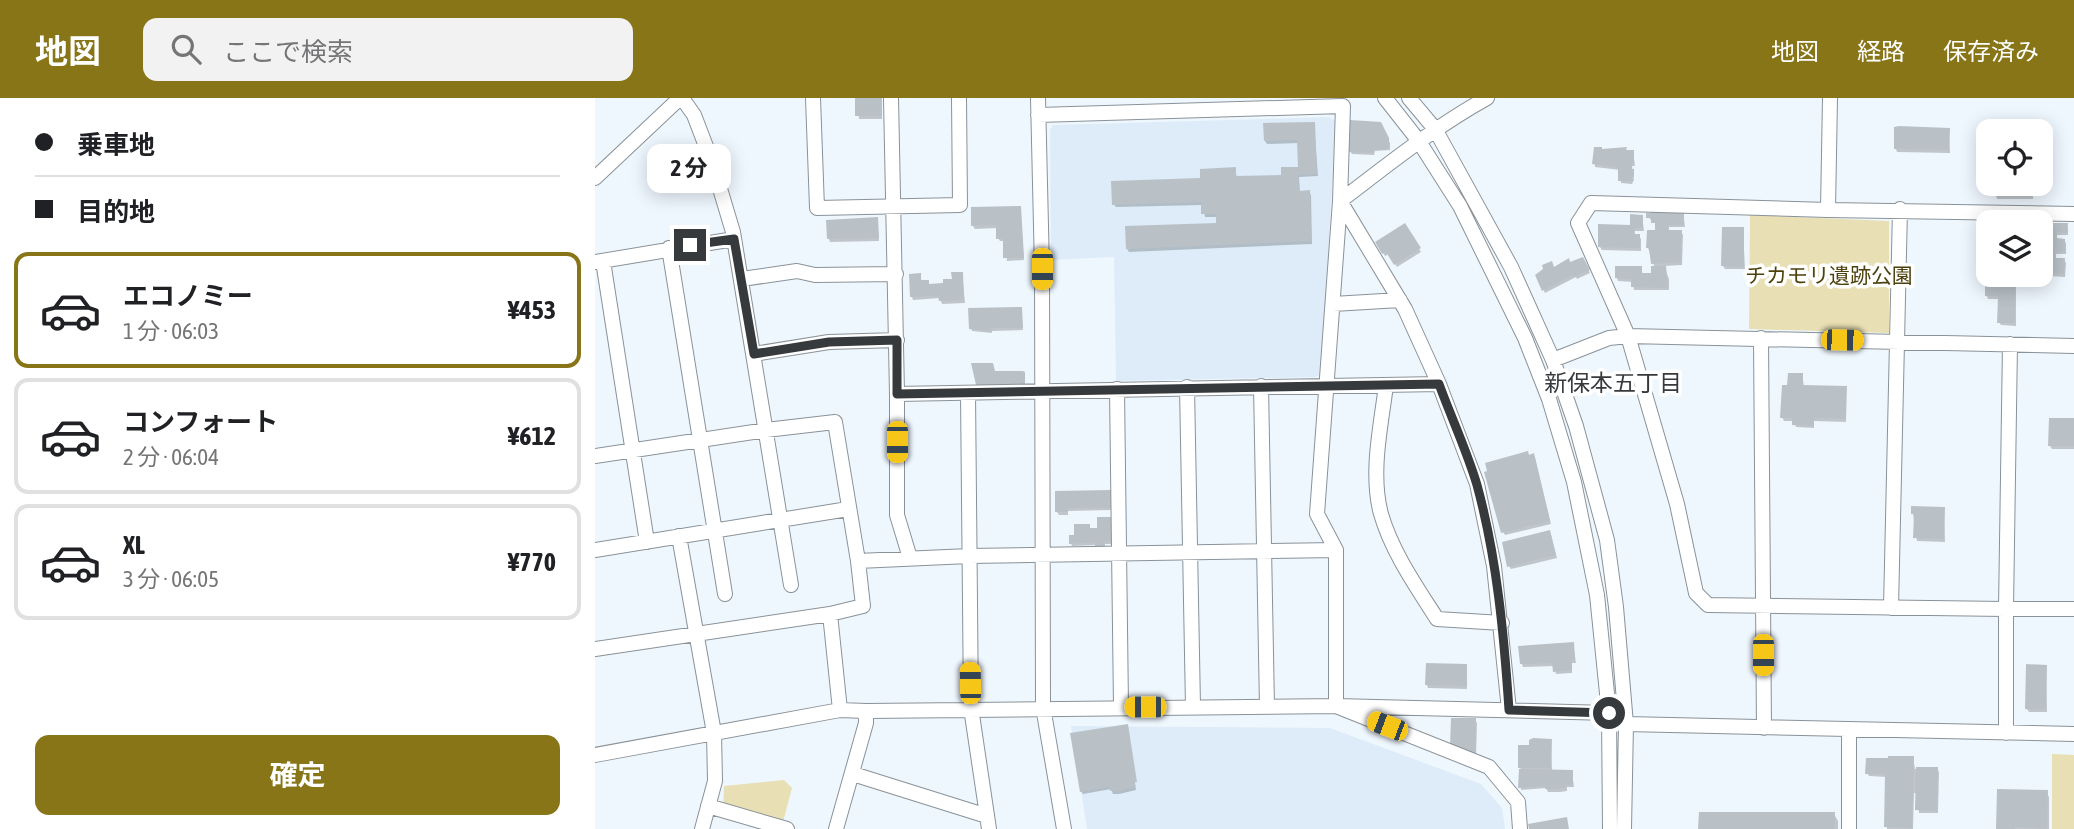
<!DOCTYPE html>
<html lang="ja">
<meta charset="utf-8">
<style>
body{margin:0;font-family:"Asap Condensed","Noto Sans JP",sans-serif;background:#f2f2f2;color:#202124;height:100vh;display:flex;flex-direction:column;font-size:26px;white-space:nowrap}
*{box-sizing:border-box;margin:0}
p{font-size:23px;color:#757577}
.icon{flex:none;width:38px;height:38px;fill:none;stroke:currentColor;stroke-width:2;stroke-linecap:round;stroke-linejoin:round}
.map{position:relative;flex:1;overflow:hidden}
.sheet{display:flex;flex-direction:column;background:#fff;width:595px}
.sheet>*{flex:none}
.banner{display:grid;align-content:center;height:154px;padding:0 35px;background:#fff}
.tools{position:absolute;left:1381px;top:21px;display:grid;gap:14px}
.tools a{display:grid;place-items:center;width:77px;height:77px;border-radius:14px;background:#fff;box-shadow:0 4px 18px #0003;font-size:35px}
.end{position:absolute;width:32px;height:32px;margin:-16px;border:9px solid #373a3d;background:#fff;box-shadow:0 0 0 4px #fff}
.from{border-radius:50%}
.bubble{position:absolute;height:49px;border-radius:14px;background:#fff;box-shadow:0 4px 18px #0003;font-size:23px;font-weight:700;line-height:49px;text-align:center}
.car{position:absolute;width:21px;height:42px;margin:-21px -10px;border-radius:9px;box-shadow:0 0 5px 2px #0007;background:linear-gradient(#f5c518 24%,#345 0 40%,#f5c518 0 76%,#345 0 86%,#f5c518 0)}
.banner b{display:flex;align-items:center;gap:24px;height:66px;font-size:26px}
.banner b+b{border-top:2px solid #e0e0e0}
.banner i{width:18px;height:18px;background:#202124}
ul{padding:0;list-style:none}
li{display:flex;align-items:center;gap:21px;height:116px;margin:0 14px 10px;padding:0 21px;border:4px solid #e0e0e0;border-radius:14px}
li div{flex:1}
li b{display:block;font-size:26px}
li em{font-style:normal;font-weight:700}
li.active{border-color:#877518}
li>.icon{width:63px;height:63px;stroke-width:1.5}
.cta{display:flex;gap:14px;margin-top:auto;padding:14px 35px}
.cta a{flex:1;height:80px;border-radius:14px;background:#877518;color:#fff;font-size:28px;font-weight:700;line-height:80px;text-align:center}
header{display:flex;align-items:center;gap:42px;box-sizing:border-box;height:98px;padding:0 35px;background:#877518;color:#fff}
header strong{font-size:33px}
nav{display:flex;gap:38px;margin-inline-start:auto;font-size:24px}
.search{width:490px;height:63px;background:#f2f2f2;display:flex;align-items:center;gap:18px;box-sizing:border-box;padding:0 24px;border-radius:14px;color:#757577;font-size:26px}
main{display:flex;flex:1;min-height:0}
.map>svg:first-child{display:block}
.built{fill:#ddecf8}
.green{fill:#e8dfb4}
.shadow{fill:#0003}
.building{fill:#b9c1c7}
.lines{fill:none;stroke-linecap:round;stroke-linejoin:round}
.minor-casing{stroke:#8a9298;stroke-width:16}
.minor{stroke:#fff;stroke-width:14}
.route{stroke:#373a3d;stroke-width:9}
.labels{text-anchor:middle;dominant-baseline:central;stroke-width:7;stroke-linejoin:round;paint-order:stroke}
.park-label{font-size:21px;fill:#4d420e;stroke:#fff}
.neighbourhood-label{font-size:23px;fill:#373a3d;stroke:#fff}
</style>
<header>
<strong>地図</strong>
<div class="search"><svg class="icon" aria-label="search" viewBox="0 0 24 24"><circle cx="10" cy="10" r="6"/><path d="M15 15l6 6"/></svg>ここで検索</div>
<nav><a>地図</a><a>経路</a><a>保存済み</a></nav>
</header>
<main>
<section class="sheet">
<div class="banner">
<b><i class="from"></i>乗車地</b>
<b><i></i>目的地</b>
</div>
<ul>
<li class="active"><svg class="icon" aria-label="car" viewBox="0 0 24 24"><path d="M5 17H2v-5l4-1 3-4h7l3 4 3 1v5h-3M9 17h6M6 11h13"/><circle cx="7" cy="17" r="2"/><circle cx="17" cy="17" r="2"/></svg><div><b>エコノミー</b><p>1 分 · 06:03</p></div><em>¥453</em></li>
<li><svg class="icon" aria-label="car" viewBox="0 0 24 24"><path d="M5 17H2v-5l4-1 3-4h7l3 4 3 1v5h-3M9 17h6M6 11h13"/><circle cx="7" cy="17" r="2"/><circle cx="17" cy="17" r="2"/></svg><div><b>コンフォート</b><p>2 分 · 06:04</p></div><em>¥612</em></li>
<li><svg class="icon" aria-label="car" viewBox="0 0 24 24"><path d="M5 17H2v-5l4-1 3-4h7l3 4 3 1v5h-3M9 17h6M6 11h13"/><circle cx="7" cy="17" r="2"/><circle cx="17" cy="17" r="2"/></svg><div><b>XL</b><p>3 分 · 06:05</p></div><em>¥770</em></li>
</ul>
<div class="cta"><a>確定</a></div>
</section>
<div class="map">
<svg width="1479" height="731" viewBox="0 0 1479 731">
<rect width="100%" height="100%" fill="#eff7fe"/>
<path class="built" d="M733 19 741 23 726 276 720 279 521 283 519 159 456 162 455 32 458 27Z
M476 628 735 630 886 686 907 710 910 731H492Z"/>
<path class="green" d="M1155 117 1294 123V235L1154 231Z
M1457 656 1479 657V731H1457Z
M189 682 197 690 188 724 128 716 129 688Z"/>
<path class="shadow" d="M262 0H287V21H264Z
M785 25 795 45V52L780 53 779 57 757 56 755 53Z
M719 26 723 78 704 79 705 94H714L716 97 717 146 534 154 532 151 623 127 622 119H610L608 107 521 109 519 106 640 71 642 80 688 79 705 71 704 45 672 46 670 43Z
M1354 32 1355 55 1302 54 1301 51Z
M999 51 1007 53 1031 51 1032 53H1038L1040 68H1037L1039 82 1037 86 1026 85 1025 72 1000 69Z
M1393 60V86H1438V101H1402L1401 98H1391L1387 91 1391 83Z
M425 109 429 162 412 163 410 143H405L403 140V130L380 131 378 128Z
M1088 114 1090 129H1074V133L1086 134 1088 137 1087 167 1069 168 1074 181V192H1039L1038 184 1023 183 1022 180 1046 170 1048 177H1058L1060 170 1053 150 1061 133 1062 127 1053 119Z
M1047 118 1049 133H1040V137L1044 138 1046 141V153L1007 152 1005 149 1037 129Z
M282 121 284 143 235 144 234 141Z
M1450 126 1472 127 1473 130V137H1462V142H1469L1471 145V156H1461V161L1469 162 1471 165 1470 179 1451 178 1449 175Z
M810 128 826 154 802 169 794 156 790 158 782 145Z
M1148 131 1150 171H1130L1128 168Z
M988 161 995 175 982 181 981 179 950 195 942 178Z
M367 175 370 205 347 206 345 200 318 202 317 199 325 177 327 184H333L335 188 350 187Z
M1392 178 1419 179 1421 182V228L1406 227 1404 224V201H1393L1392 198Z
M426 211 428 232 397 233V235L377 233 376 230Z
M1207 277 1209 288 1251 290V324L1219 323V330L1201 329 1199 323H1189L1187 319Z
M1479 322V351H1457L1455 348Z
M934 358 940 360 956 426 910 437 908 434Z
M515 394 516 412 473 413V417H464L462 414Z
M1349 410 1350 444 1322 443 1318 416Z
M518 423 519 446H510V451H503L501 447 477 448 476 445 494 428 496 432 504 431Z
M956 437 962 460 916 471 914 468Z
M978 545 981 565H977V575L961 576 959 568 928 569 927 566Z
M871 568 872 591 833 590 832 587Z
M1451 569 1452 614H1434L1432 611Z
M880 622 882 625 881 662 859 652Z
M532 628 541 692 524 696H518L516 691 488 696 486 693Z
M956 642 957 673 977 674 979 689H972V693L965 694H953L951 690 926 692 925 649H936Z
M1318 660 1320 671H1342L1344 674 1343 715H1324L1322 695H1319L1318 731H1292V679L1274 678 1272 675Z
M1451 694 1454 699V731H1403Z
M1239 716 1243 723V731H1105Z"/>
<path class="building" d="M260 0H286L287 18H260Z
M755 22 786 24 794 40V49L790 52 779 51 778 55 754 54Z
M720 24 722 76 703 77 704 93 715 92 716 143 531 151 530 128 621 125V116H606V104L517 107 516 83 605 80V71L641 69V78L686 77V69H703L702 42 669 43 668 25Z
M1304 28 1355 30 1354 52 1299 51V29Z
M999 49H1007V51L1032 49 1031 52H1039V66L1037 65V71H1039V79H1037L1036 83H1023V69L997 66Z
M1390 58H1393V86H1438V98H1398V96L1388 95V92L1385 91 1386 80 1389 81 1386 63H1389Z
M426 108 429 160H408V141H401V127L376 128V109Z
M1057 111 1089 112V127H1073V132H1087L1086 164 1056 166 1054 150H1051L1052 132H1060V125H1056V120H1051V115H1056Z
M1035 116 1048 117V130H1039V136H1045V150L1003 149V126L1035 127Z
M283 119 284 140 232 141 231 122Z
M810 125 826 150 799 167 791 154 787 156 780 144Z
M1448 125H1473L1472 135 1462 134V140L1470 141V154L1460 153V160H1470L1469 176 1447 175Z
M1127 129H1149V169L1126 168Z
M988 159 995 172 979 179 978 177 947 193 940 177 948 171 947 167 957 163 959 169 974 160 975 164Z
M1020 168H1047V175H1056V168H1071L1073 190 1036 189V181L1020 180Z
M356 174H368L369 202 344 203 343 198 315 199 314 176 326 175V182H334V186L348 185V181H357Z
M1390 176 1420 177V225H1402L1403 198H1390Z
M427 209 428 230H396V233L374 231 373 210Z
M376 265H398L400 273H428L430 274V287H381Z
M1193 275H1208V287L1252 288 1251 321 1219 320V328L1197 327V320H1185L1187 287H1192Z
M1454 320H1479V348H1453Z
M933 353 934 357 939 355 955 423 906 435 889 374 892 373 890 365Z
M516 392V410H473V414H460V393Z
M1316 408 1350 409 1349 441 1318 440 1319 416H1316Z
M502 419H517L518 443 509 444V448H500V444L474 446V437H479V426H495V430H502Z
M955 432 961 457 912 469 907 444Z
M979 544 980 562H976L977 572 958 574 957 565 925 566 923 548Z
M831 565 872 566V588L830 587Z
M1431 566 1452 567 1451 612 1430 611Z
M856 620H881L880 660 855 649Z
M533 626 542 684H539L540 689 521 694V692L515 693 514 689 485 694 475 635Z
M938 640 957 641 956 670H923V647H934V642Z
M1293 658H1319L1317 730 1289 729 1290 676H1270L1271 660H1293Z
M1321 669H1343L1342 713 1320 712Z
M924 671 978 672V687H971V690L963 691H950V688L923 690Z
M1402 691 1453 692 1452 731 1424 729H1420V731H1401Z
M1104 714H1240L1239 731H1103Z
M972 719 974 731H934L933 726Z"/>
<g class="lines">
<g class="minor-casing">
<path id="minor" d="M87 0 99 17 117 64 138 134 196 487
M218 0 222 110 365 107 364 0
M296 0 302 296 844 286
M443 0 447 171 448 609 469 731
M790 0 823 42 865 108 930 240 954 301 979 384 1002 497 1014 615 1015 731
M814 0 840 31 916 169 958 262 981 328 1012 442 1021 509 1031 626 1029 731
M1235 0 1233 112 996 105 983 125 1033 238 1479 248
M443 17 748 8 745 103C794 66 838 30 892 0
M0 80 85 0
M745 103 722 416 741 452V608L894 669 923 704 925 731
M745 103 810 211 844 286 882 386 899 468 914 612
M1233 112 1479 116
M74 150 130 496
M8 163 52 444
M0 164 139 141
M147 181 202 173 220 177 301 176
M738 206 805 202
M1166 240 1169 630
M159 256 234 244 302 242
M958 262 1014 240 1033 238 1082 406 1101 495 1113 507 1411 511 1415 246
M791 287C786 328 775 375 786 416 797 454 821 488 842 521L907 525
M666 288 672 609
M592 289 598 609
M522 291 526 609
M373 295 376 610 394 731
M302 296V417L315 460
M0 358 171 332 240 324 263 463 268 508 235 516
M84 438 119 635 120 683 107 731
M0 452 253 411
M263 463 374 458 741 452
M1296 510 1305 111
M0 551 235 516 245 612
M1254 632V731
M1411 635V511H1479
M0 657 245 612 271 613
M258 676 392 718
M113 708 192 731
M241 731 271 625V613L741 608 1014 615 1031 626 1479 636"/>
</g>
<use href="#minor" class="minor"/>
</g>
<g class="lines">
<path class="route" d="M95 147 139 141 159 256 234 244 302 242V296L844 286C856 319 872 353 882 387 902 460 909 537 914 612L1014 615"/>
</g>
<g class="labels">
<g class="park-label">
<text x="1234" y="177">チカモリ遺跡公園</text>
</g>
<g class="neighbourhood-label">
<text x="1018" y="285">新保本五丁目</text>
</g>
</g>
</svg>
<div class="tools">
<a><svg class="icon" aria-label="locate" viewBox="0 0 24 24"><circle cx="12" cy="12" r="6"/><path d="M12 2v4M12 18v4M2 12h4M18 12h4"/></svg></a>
<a><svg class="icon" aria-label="layers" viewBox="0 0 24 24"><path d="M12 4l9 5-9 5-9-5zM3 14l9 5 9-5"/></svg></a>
</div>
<i class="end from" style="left:1014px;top:615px"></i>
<i class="end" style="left:95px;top:147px"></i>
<div class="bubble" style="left:52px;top:46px;width:84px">2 分</div>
<i class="car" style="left:447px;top:171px;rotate:180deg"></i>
<i class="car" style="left:1247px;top:242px;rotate:91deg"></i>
<i class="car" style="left:302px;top:344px;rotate:180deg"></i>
<i class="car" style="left:1168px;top:557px;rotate:180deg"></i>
<i class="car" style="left:375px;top:585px;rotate:359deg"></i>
<i class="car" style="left:550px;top:609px;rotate:270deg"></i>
<i class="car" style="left:792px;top:628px;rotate:291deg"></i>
</div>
</main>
